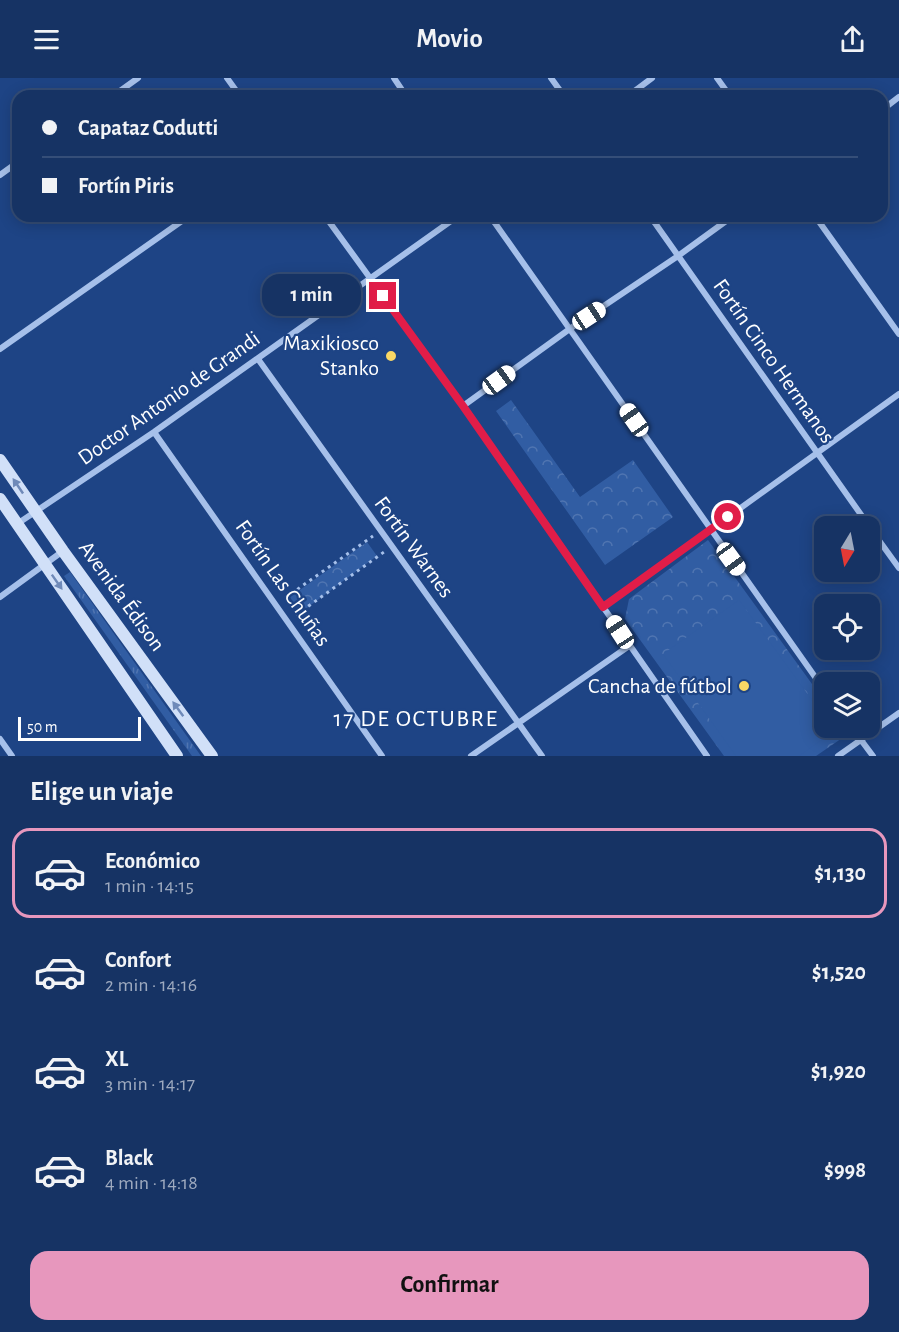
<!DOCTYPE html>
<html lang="es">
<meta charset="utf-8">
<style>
body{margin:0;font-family:"Alegreya Sans",sans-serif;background:#1f3b6a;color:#f1f3f6;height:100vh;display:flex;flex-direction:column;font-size:22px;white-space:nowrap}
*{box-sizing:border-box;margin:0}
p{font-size:20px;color:#9eaabf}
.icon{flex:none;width:33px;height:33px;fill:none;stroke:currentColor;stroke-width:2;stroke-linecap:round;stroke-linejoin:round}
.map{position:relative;height:678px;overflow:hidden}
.details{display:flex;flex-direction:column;background:#163364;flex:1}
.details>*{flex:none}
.guide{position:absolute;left:12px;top:12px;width:876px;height:132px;border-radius:18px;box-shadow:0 3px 15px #0003,0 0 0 2px #354e78;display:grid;align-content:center;height:132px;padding:0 30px;background:#163364}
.needle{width:39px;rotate:190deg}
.buttons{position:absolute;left:814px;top:438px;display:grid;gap:12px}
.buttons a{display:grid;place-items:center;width:66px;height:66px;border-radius:12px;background:#163364;box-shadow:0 3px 15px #0003,0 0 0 2px #354e78;font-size:30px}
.scale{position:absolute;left:18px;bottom:15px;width:123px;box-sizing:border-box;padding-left:6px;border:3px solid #fff;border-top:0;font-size:16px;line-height:21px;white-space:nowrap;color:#fff;-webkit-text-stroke:4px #1e4485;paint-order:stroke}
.end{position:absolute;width:27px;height:27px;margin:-14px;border:8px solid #e11d48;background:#fff;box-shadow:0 0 0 3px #fff}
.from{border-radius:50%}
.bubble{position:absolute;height:42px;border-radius:18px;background:#163364;box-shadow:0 3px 15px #0003,0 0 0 2px #354e78;font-size:20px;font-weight:700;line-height:42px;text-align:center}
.car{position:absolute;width:18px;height:36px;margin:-18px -9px;border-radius:8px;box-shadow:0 0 4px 2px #0007;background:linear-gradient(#fff 24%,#345 0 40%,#fff 0 76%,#345 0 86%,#fff 0)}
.guide b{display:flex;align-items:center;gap:21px;height:57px;font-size:22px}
.guide b+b{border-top:2px solid #354e78}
.guide i{width:15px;height:15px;background:#f1f3f6}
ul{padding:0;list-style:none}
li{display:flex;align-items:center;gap:18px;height:90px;margin:0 12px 9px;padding:0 18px;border:3px solid transparent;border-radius:18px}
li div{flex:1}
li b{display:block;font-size:22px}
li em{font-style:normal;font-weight:700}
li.selected{border-color:#e797bd}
li>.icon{width:54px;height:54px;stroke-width:1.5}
h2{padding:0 30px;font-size:27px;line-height:72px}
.primary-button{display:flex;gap:12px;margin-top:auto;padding:12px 30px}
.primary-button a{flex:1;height:69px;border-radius:18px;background:#e797bd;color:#111;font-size:24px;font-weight:700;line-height:69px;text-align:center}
header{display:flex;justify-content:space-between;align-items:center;height:78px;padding:0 30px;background:#163364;font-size:27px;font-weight:700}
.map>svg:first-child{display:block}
.grass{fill:url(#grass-tufts)}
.forest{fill:url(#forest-crowns)}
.pitch{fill:#315da3}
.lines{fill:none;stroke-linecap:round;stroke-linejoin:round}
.path{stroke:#a6c0ea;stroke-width:3;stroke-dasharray:3 4.5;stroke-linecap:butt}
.minor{stroke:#a6c0ea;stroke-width:6}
.secondary{stroke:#d1e0f8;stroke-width:12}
.oneway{fill:#6f8ab9}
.route{stroke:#e11d48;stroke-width:8}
.poi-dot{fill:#fad865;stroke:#1e4485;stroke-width:2}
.labels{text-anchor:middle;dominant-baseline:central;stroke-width:4.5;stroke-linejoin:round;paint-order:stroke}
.poi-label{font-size:22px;fill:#fff;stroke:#1e4485;text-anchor:end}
.street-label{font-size:22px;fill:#fff;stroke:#1e4485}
.neighbourhood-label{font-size:24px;letter-spacing:1.5px;fill:#fff;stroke:#1e4485}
</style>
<header><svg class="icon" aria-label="menu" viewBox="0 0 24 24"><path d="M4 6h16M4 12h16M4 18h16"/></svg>Movio<svg class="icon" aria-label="share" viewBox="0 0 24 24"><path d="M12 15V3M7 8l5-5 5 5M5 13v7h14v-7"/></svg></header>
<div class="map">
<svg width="899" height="678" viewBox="0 0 899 678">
<defs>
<pattern id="grass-tufts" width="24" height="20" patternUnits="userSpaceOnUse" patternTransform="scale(1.5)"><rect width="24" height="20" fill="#315da3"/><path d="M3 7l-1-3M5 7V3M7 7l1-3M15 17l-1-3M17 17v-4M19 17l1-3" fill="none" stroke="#5075b1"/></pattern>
<pattern id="forest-crowns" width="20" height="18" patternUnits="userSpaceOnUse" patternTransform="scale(1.5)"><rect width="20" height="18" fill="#315da3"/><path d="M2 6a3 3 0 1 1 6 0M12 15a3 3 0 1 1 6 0" fill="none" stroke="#5075b1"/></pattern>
</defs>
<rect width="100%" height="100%" fill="#1e4485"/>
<path class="grass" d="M70 494 201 678H192L64 498Z"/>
<path class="forest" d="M511 322 580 419 633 382 673 439 605 487 496 333Z
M708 462 825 624V650H844L848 656 816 678H724L625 541 629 521Z
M367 464 377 478 300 535 290 519Z"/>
<path class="pitch" d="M739 522 825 640V650H832L834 653 799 678H736L663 576Z"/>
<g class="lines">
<path class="path" d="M285 520 373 458
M296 537 384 474"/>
<path class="minor" d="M227 0 240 18
M394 0 406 18
M551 0 564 18
M717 0 730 18
M113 18 138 0
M628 18 652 0
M882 32 899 19
M0 97 18 84
M325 138 463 328 707 678
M490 138 825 613
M650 138 869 448
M815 138 899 256
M0 271 189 138
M258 281 542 678
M463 328 571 250 678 178 733 138
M154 354 382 678
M17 446 154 354 458 138
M870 450 899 490
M0 519 63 473
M603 529 899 316
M852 650 873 678
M0 661 12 678
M471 678 629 568
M838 678 899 635"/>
<path class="secondary" d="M0 382 63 473 212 678
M0 421 177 678"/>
</g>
<defs><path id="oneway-solid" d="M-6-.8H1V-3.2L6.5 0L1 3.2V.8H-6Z" transform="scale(1.5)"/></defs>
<g class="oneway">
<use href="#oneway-solid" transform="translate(18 408) rotate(-124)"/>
<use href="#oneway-solid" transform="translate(57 504) rotate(55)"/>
<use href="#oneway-solid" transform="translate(178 631) rotate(-126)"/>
</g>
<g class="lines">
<path class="route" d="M383 218 463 328 603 529 728 439"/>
</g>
<g class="poi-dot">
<circle cx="391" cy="278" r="6"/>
<circle cx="744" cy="608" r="6"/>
</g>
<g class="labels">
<g class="poi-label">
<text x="379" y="265">Maxikiosco<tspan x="379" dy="25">Stanko</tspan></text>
<text x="732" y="608">Cancha de fútbol</text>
</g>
<g class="street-label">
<text transform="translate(774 283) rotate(55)">Fortín Cinco Hermanos</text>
<text transform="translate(169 320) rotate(-35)">Doctor Antonio de Grandi</text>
<text transform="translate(414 469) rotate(54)">Fortín Warnes</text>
<text transform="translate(283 505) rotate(55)">Fortín Las Chuñas</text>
<text transform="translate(122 518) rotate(54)">Avenida Édison</text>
</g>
<g class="neighbourhood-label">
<text x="416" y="641">17 DE OCTUBRE</text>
</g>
</g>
</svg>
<div class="buttons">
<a><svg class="needle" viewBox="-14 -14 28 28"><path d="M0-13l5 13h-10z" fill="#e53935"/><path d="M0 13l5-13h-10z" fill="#9eaabf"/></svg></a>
<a><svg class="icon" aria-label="locate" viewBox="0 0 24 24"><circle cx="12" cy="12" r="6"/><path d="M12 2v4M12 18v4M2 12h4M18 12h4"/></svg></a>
<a><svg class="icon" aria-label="layers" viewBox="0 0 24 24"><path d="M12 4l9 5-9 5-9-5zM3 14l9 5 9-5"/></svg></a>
</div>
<div class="scale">50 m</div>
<i class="end from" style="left:728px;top:439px"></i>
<i class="end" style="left:383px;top:218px"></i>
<div class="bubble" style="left:262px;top:196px;width:99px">1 min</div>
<i class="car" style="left:589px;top:238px;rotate:57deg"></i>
<i class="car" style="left:499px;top:302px;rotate:54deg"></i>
<i class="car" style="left:634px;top:342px;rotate:325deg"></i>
<i class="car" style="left:731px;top:481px;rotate:144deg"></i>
<i class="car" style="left:620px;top:554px;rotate:327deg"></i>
<div class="guide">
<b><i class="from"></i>Capataz Codutti</b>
<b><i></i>Fortín Piris</b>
</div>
</div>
<section class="details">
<h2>Elige un viaje</h2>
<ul>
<li class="selected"><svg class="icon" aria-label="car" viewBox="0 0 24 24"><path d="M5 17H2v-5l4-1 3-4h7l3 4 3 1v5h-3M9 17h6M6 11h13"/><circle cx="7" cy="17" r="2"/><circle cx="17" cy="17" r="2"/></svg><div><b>Económico</b><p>1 min · 14:15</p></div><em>$1,130</em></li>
<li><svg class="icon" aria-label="car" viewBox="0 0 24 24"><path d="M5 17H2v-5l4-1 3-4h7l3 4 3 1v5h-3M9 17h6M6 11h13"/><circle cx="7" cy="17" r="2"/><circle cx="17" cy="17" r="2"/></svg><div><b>Confort</b><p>2 min · 14:16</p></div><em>$1,520</em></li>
<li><svg class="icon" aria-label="car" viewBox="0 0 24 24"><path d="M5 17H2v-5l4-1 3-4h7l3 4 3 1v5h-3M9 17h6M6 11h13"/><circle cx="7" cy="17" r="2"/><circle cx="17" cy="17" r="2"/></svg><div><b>XL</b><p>3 min · 14:17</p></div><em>$1,920</em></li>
<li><svg class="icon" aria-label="car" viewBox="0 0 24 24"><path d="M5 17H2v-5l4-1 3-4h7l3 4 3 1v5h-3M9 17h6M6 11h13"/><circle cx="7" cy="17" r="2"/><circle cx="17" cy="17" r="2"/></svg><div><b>Black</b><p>4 min · 14:18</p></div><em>$998</em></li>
</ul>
<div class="primary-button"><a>Confirmar</a></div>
</section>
